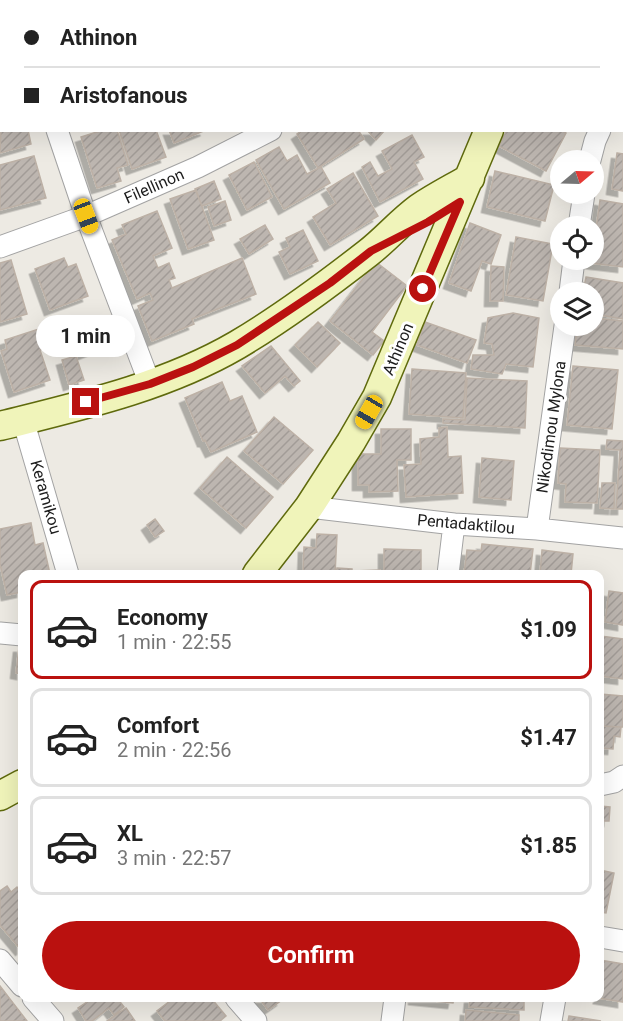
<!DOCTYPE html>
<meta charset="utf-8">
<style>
body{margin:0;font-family:Roboto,sans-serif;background:#f2f2f2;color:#222;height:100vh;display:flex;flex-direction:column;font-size:22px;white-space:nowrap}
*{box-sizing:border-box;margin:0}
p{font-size:20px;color:#767676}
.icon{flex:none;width:33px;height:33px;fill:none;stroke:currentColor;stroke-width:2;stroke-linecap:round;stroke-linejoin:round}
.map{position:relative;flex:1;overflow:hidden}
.sheet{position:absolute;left:18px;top:570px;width:586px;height:432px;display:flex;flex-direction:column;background:#fff;border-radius:12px;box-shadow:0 6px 24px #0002}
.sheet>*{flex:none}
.hud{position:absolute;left:0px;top:0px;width:624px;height:132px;box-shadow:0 6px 24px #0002;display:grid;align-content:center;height:132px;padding:0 24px;background:#fff}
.needle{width:39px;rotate:71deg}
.fabs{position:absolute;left:550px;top:150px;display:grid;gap:12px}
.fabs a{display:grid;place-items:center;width:54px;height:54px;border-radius:50%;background:#fff;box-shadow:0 6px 24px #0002;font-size:30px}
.end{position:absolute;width:27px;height:27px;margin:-14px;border:8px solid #ba110f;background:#fff;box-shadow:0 0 0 3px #fff}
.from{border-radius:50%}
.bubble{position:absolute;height:42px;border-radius:21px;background:#fff;box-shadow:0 6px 24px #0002;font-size:20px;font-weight:700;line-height:42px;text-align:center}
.car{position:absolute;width:18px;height:36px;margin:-18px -9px;border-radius:8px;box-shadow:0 0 4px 2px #0007;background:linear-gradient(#f5c518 24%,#345 0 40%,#f5c518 0 76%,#345 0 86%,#f5c518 0)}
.hud b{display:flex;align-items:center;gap:21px;height:57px;font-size:22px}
.hud b+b{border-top:2px solid #e0e0e0}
.hud i{width:15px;height:15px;background:#222}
ul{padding:10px 0 0;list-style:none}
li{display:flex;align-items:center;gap:18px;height:99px;margin:0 12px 9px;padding:0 12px;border:3px solid #e0e0e0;border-radius:12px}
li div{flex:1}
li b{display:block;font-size:22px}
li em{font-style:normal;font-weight:700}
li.current{border-color:#ba110f}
li>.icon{width:54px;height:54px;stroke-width:1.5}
.button{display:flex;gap:12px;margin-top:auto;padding:12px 24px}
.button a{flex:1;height:69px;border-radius:36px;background:#ba110f;color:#fff;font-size:24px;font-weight:700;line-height:69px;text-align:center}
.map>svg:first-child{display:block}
.building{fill:url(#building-hatch);stroke:#bdb1a6;stroke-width:1.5;filter:url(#shadow)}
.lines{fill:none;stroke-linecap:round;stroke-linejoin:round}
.street-casing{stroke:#a3a3a3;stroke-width:23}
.secondary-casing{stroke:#5f6a0d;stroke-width:31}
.street{stroke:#fff;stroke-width:21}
.secondary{stroke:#f0f4ba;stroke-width:28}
.route{stroke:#ba110f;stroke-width:8}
.labels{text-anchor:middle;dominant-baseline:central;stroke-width:6;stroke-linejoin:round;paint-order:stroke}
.street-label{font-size:16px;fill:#1c1c1c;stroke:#fff}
</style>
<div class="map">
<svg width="623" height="1021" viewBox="0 0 623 1021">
<defs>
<pattern id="building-hatch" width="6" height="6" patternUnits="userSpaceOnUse" patternTransform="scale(1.5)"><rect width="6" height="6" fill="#bdb6b0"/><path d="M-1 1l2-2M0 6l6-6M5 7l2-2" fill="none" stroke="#a29c97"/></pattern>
<filter id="shadow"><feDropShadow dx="-5.5" dy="5.5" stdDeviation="0" flood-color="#0004"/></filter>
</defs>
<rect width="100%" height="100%" fill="#edeae3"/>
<path class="building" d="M468 0H511L467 2Z
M0 43 2 44 0 98Z
M2 104V130H28L31 144 0 153Z
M103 130H117L128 165 117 168 121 181 97 188 81 137Z
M119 130H156L166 157 132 169Z
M169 130H206L174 143Z
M303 130H358L364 139 318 168 297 134Z
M367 130H385L376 140Z
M507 130H561L566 133 546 171 499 146Z
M412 135 424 157 414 162 423 179 380 202 362 167 370 162 378 176 392 169 382 151Z
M279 147 287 161 297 155 307 174 321 167 330 183 284 209 256 160Z
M617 153 623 154V191L612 189Z
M34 156 46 198 0 210V165Z
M254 162 272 197 247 210 229 175Z
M495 171 554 185 545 221 487 207Z
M353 173 378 216 330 245 313 217 336 203 327 189Z
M214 181 221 199 202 206 195 189Z
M196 190 214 240 188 249 170 199Z
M600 200 623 204V267L591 263 592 260H594V244Z
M225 201 231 220 214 226 208 207Z
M157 211 172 248 153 256 158 268 169 263 175 278 169 280 172 288 242 258 256 294 192 319 194 324 152 341 138 306 153 300 150 293 137 299 112 240 126 234 122 225Z
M470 223 501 235 491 264 482 261 471 291 449 283Z
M265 225 273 239 249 254 240 239Z
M303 230 318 261 290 274 279 252 290 247 286 238Z
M516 237 553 244 543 301 506 295Z
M64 258 68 267 76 264 88 296 50 310 35 269Z
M11 260 27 314 0 322V263Z
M376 262 407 286 372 332 384 341 373 355 330 321Z
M491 266 504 267 503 301H490Z
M586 277 623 283V319L594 314V292H583Z
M513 313 539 318 533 367 506 364 502 374 471 369 473 355H494L492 344 484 343 488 318Z
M594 318 623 321V349L575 345 577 326H594Z
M318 322 340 343 317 367 295 345Z
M425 322 476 340 467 363 417 345Z
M99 324 107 345 81 355 74 334Z
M39 329 45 348 40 350 50 380 14 392 1 351 7 349 5 340Z
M271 346 300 381 294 386 285 376 265 393 242 366Z
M76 356 84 380 69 385 62 360Z
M573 366 618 370 612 429 567 425Z
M412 369 466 373 463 418 409 414Z
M467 378 527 381 525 428 443 423V419L465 420Z
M222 382 230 401 242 396 257 432 211 452 205 440 203 441 185 398Z
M274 417 313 450 283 484 244 451Z
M447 427 448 457 461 456 463 493 406 497 404 465 421 464 420 439 439 437V428Z
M381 429H411V460H397L398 491 369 492V485H358V454H381Z
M607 440 623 441V509H616L620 450 606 449Z
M560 448 600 450 597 503 565 502 566 484 558 483Z
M227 457 273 497 246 528 200 488Z
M482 458 514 461 511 500 479 497Z
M602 483H615L614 509 600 508Z
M155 519 164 531 155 537 147 525Z
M31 523 35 545 43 543 50 574H22V592L7 595 0 564V529Z
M317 534 337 535 335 574H303L304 547 316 548Z
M482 544 533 549 530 574H464L467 550 481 551Z
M384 549 421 550V574H384Z
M542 550 573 554 571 574H540Z
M337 568 352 569V574H336Z
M380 570V574H353V571Z
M609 591 623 593V625L605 622Z
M600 636 623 639V679L600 676Z
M19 647H22V674L16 673Z
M600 694 623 696V727L600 726Z
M600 726 621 727 620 737 614 736 613 749 600 748Z
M600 806 610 807 609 821H600Z
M600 870 614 873 606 913 600 912Z
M7 886 11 892 17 887 22 894V949L21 950 0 925V891Z
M600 960 623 964V1002L598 998H600Z
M0 986 13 1003 27 1021H0Z
M93 998H117L124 1007 114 1015 109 1008 92 1021H86L78 1008Z
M174 998H211L226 1016 220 1021H165L157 1011Z
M259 998H281L282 1000 268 1010Z
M414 998H454L453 1003 414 999Z
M470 998H524V1010L469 1007Z
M126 1008 135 1021H107Z
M466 1010 519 1015V1021H465Z
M569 1016 601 1021H568Z"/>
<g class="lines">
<g class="street-casing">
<path id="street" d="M333 0 334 2
M77 2 87 0
M386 2 387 0
M0 13H2
M622 103H623
M57 130 86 216 150 384
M590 160 595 141 600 130
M579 226 584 194
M0 247 86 216 198 167 271 130
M570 292 574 260
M23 420 68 574
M309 507 454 524 537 529 623 538
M537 529 565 326
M448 574 454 524
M0 633 22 635
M600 785 614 782 623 776
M600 937 623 941
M0 960 22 986
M33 998 53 1021
M236 998 256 1021
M392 1021 395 998
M551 1021 555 998"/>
</g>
<g class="secondary-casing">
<path id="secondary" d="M546 2V0
M0 426C80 406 165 387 237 345 281 319 327 285 368 253 386 239 400 222 419 208 435 197 453 188 470 178
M257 574 309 507 351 442 377 397 489 130
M0 796 22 784"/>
</g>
<use href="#street" class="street"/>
<use href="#secondary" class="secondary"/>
</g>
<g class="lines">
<path class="route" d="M86 402 150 384 193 367 237 345 330 283 371 251 428 222 460 202 423 289"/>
</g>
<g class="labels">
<g class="street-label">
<text transform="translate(154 186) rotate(-24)">Filellinon</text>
<text transform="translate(398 349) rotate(-67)">Athinon</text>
<text transform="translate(551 427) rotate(-82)">Nikodimou Mylona</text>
<text transform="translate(46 497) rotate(74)">Keramikou</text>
<text transform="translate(466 524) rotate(5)">Pentadaktilou</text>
</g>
</g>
</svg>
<div class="fabs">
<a><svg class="needle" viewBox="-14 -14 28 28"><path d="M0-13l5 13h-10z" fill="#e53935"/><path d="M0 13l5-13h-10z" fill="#767676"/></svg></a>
<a><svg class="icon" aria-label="locate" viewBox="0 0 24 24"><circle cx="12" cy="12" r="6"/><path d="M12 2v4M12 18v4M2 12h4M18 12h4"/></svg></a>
<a><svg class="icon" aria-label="layers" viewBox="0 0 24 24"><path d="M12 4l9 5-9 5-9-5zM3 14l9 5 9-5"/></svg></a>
</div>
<i class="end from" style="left:423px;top:289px"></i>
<i class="end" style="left:86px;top:402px"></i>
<div class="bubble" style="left:36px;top:315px;width:99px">1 min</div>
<i class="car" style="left:86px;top:216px;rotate:159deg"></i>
<i class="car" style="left:369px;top:412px;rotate:210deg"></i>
<div class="hud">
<b><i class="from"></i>Athinon</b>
<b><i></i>Aristofanous</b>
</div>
<section class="sheet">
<ul>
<li class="current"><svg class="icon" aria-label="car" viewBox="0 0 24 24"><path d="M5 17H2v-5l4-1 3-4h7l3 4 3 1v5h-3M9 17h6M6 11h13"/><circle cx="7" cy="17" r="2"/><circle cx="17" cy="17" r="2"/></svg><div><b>Economy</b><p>1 min · 22:55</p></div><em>$1.09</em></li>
<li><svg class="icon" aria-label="car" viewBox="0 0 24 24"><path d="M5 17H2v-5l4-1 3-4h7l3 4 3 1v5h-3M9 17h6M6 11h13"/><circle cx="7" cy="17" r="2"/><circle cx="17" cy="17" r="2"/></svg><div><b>Comfort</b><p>2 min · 22:56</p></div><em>$1.47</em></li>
<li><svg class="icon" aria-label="car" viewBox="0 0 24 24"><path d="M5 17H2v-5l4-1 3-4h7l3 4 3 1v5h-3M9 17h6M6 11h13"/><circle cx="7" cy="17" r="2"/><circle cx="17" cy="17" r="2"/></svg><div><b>XL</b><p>3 min · 22:57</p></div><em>$1.85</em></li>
</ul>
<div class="button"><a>Confirm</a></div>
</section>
</div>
